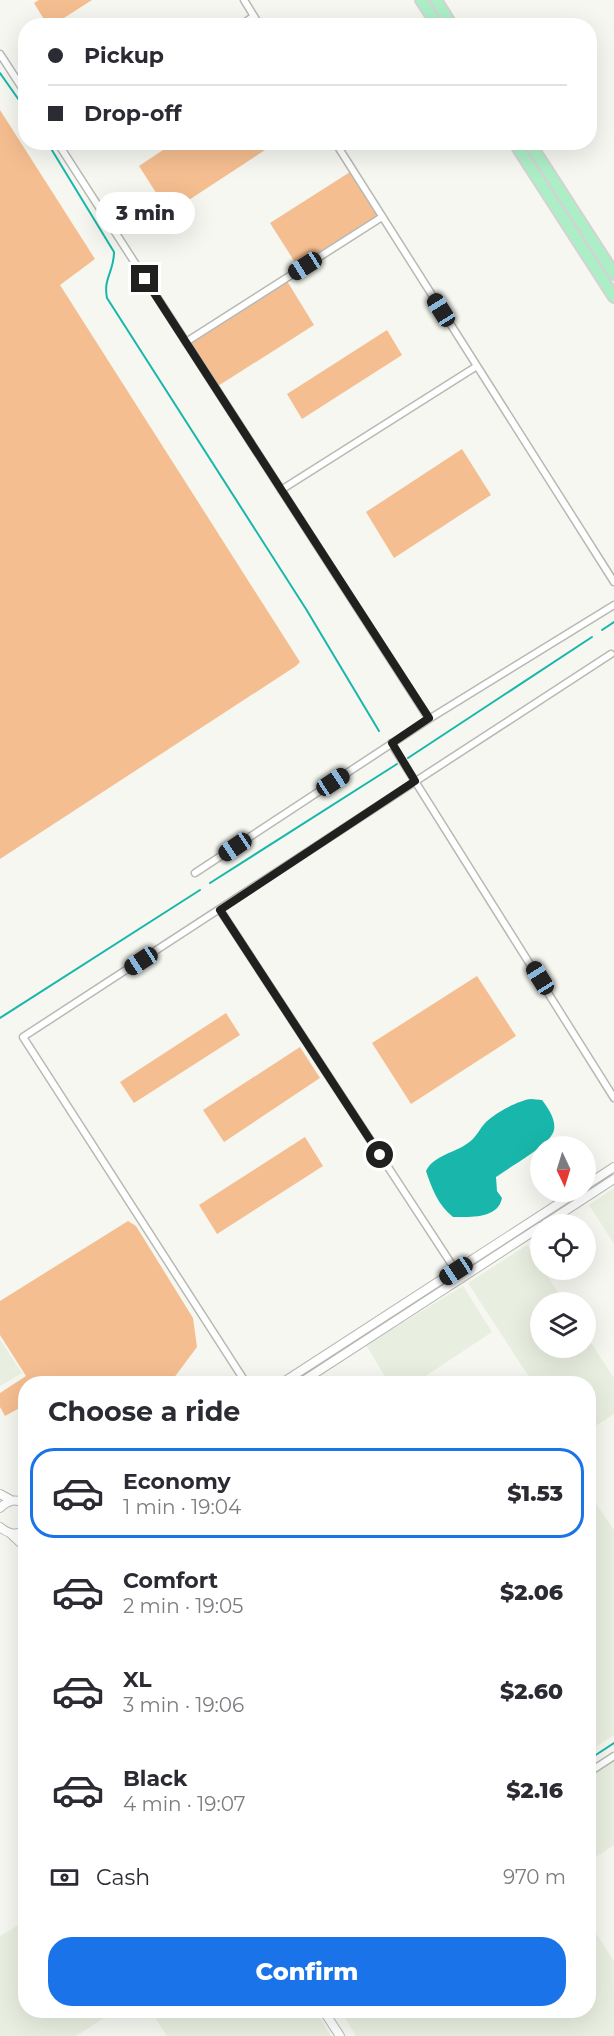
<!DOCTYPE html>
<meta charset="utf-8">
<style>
body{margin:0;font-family:Montserrat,sans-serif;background:#f2f2f3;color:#2b2b33;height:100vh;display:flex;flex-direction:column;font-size:22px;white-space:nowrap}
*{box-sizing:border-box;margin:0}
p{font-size:20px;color:#7c7c81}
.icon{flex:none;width:33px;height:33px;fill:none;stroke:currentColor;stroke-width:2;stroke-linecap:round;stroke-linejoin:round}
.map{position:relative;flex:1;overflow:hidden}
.details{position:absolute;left:18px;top:1376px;width:578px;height:642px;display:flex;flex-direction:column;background:#fff;border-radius:24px;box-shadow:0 6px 24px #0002}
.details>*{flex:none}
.guide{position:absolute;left:18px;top:18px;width:579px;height:132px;border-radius:24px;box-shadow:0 6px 24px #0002;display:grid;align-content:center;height:132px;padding:0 30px;background:#fff}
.needle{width:39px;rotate:176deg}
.tools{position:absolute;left:530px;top:1136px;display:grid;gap:12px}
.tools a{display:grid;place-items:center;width:66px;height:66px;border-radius:50%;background:#fff;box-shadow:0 6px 24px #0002;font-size:30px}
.end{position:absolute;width:27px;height:27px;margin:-14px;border:8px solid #20211e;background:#fff;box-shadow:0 0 0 3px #fff}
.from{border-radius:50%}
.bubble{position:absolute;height:42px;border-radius:21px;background:#fff;box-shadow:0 6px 24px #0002;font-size:20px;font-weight:800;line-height:42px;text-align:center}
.car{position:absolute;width:18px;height:36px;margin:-18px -9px;border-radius:8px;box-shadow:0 0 4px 2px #0007;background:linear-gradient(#222 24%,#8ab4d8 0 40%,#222 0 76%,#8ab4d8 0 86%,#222 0)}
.guide b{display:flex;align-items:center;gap:21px;height:57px;font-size:22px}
.guide b+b{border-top:2px solid #e1e1e2}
.guide i{width:15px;height:15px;background:#2b2b33}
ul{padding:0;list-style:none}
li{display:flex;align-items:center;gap:18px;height:90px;margin:0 12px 9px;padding:0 18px;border:3px solid transparent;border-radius:24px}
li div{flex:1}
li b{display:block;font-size:22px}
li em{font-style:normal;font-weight:800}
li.current{border-color:#1a73e8}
li>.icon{width:54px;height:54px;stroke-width:1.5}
h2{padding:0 30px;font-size:27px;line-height:72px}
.pay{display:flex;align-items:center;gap:15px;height:66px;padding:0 30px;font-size:22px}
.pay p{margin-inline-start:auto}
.button{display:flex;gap:12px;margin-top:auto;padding:12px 30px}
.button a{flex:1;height:69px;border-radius:24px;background:#1a73e8;color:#fff;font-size:24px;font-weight:800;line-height:69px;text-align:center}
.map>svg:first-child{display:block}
.built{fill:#e9efe0}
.green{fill:#f5be90}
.water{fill:#19b7ab}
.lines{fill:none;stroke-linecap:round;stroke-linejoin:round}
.stream{stroke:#19b7ab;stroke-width:2}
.minor-casing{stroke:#b7bab3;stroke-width:9}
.tertiary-casing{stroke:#b7bab3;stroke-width:10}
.primary-casing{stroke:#d2d3d2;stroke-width:14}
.minor{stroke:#fff;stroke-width:6}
.tertiary{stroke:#fff;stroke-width:8}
.primary{stroke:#acefc7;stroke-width:10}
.route{stroke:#20211e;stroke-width:8}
</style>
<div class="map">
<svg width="614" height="2036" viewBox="0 0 614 2036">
<rect width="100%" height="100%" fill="#f5f7f0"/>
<path class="built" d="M614 1188V1244L589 1205Z
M527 1245 540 1264V1269H543L564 1302H540V1347H585V1334L614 1378V1414L588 1431V1383H533L468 1283Z
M463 1286 492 1332 415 1383H389L366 1345Z
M0 1339 22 1373 0 1386Z
M588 1492 614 1530V1735L588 1752Z
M614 1760V1845L588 1862V1777Z
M25 1921 26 2010H103L107 2016 76 2036H0V1936Z
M588 1921 614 1961V2036H356L340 2010H588Z
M150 2010H315L331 2036H167Z"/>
<path class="green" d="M39 0H92L53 25 48 26 34 3Z
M0 110 95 259 60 285 300 662 296 666 0 859Z
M175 142 264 143 268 148 169 213 139 166Z
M350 172 378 217 298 267 270 223Z
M287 281 314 325 218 386 190 342Z
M387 330 402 355 302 419 287 394Z
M462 449 491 495 394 558 366 512Z
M477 976 516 1036 411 1104 372 1043Z
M226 1013 240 1035 134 1103 120 1082Z
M300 1047 320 1078 224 1142 203 1110Z
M305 1137 323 1166 217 1234 199 1205Z
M128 1221 136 1226 193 1318 197 1347 170 1383H26L25 1405 5 1416 0 1407V1393L26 1376 0 1335V1301Z"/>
<path class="water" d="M531 1099 542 1100C548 1108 556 1119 554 1130 551 1145 509 1167 496 1177L497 1191 502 1198C498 1219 470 1217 453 1217 438 1205 432 1189 426 1171 434 1155 455 1153 468 1143 476 1138 480 1128 486 1122 495 1113 519 1100 531 1099Z"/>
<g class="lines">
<path class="stream" d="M0 73 26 110
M47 142 114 252C114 272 103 278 107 298L306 609 379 731
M602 630 614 622
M408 758 592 637
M210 883 397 764
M0 1018 200 890
M588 1760 614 1743"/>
<g class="minor-casing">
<path id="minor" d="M244 0 260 26
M240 26 254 16
M0 54 26 94
M57 142 429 719
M335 142 614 582
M186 342 382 217
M281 490 477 366
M391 743 614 1098
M195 873 429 719 614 605
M220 910 456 1271
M246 1383 23 1037 611 654
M588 1773 614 1756"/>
</g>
<g class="tertiary-casing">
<path id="tertiary" d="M585 1186 614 1167
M545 1224 614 1179
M282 1383 578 1191
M300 1383 540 1227
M0 1494 11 1500
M0 1508C8 1500 16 1498 26 1504
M0 1527C8 1534 16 1536 26 1530
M11 1534 26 1548
M323 2010 340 2036"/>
</g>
<g class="primary-casing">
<path id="primary" d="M421 0 438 26
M436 0 452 26
M514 142 614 297
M529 142 614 274"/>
</g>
<use href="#minor" class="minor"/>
<use href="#tertiary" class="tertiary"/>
<use href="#primary" class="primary"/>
</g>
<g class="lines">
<path class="route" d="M145 279 429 718 392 743 415 781 220 910 380 1155"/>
</g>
</svg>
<div class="tools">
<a><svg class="needle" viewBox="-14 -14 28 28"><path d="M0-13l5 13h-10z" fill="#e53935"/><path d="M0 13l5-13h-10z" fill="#7c7c81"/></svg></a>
<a><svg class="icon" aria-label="locate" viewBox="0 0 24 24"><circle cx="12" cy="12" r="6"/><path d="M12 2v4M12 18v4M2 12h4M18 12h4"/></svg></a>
<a><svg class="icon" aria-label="layers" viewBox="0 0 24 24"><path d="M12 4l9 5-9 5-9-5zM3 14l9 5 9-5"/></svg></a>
</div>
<i class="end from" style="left:380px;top:1155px"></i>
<i class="end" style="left:145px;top:279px"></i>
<div class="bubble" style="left:96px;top:192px;width:99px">3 min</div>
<i class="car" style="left:305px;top:266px;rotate:238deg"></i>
<i class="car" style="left:441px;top:310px;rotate:328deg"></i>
<i class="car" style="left:333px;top:782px;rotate:57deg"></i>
<i class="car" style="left:235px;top:847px;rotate:236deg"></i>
<i class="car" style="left:141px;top:961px;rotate:237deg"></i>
<i class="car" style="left:540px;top:978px;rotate:328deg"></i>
<i class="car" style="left:456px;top:1271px;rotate:237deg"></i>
<div class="guide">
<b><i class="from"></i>Pickup</b>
<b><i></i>Drop-off</b>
</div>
<section class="details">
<h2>Choose a ride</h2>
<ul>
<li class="current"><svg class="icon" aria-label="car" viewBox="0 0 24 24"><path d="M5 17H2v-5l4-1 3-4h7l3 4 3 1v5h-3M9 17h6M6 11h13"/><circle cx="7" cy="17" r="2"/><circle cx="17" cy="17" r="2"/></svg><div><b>Economy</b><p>1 min · 19:04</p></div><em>$1.53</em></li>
<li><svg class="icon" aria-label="car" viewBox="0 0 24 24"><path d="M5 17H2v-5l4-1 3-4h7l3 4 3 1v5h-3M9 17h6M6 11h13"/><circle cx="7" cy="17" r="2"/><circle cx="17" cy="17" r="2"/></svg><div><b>Comfort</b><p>2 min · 19:05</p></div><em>$2.06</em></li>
<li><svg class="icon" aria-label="car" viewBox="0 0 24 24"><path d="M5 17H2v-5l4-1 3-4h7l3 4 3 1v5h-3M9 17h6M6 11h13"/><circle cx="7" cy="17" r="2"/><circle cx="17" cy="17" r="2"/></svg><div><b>XL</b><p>3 min · 19:06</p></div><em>$2.60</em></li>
<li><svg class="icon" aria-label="car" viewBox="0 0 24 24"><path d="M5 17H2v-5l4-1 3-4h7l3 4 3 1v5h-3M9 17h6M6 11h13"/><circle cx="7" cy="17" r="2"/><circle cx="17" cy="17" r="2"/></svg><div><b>Black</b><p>4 min · 19:07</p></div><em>$2.16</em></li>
</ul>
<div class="pay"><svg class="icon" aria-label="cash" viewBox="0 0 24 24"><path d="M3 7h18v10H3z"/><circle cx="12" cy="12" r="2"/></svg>Cash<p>970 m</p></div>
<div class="button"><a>Confirm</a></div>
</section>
</div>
